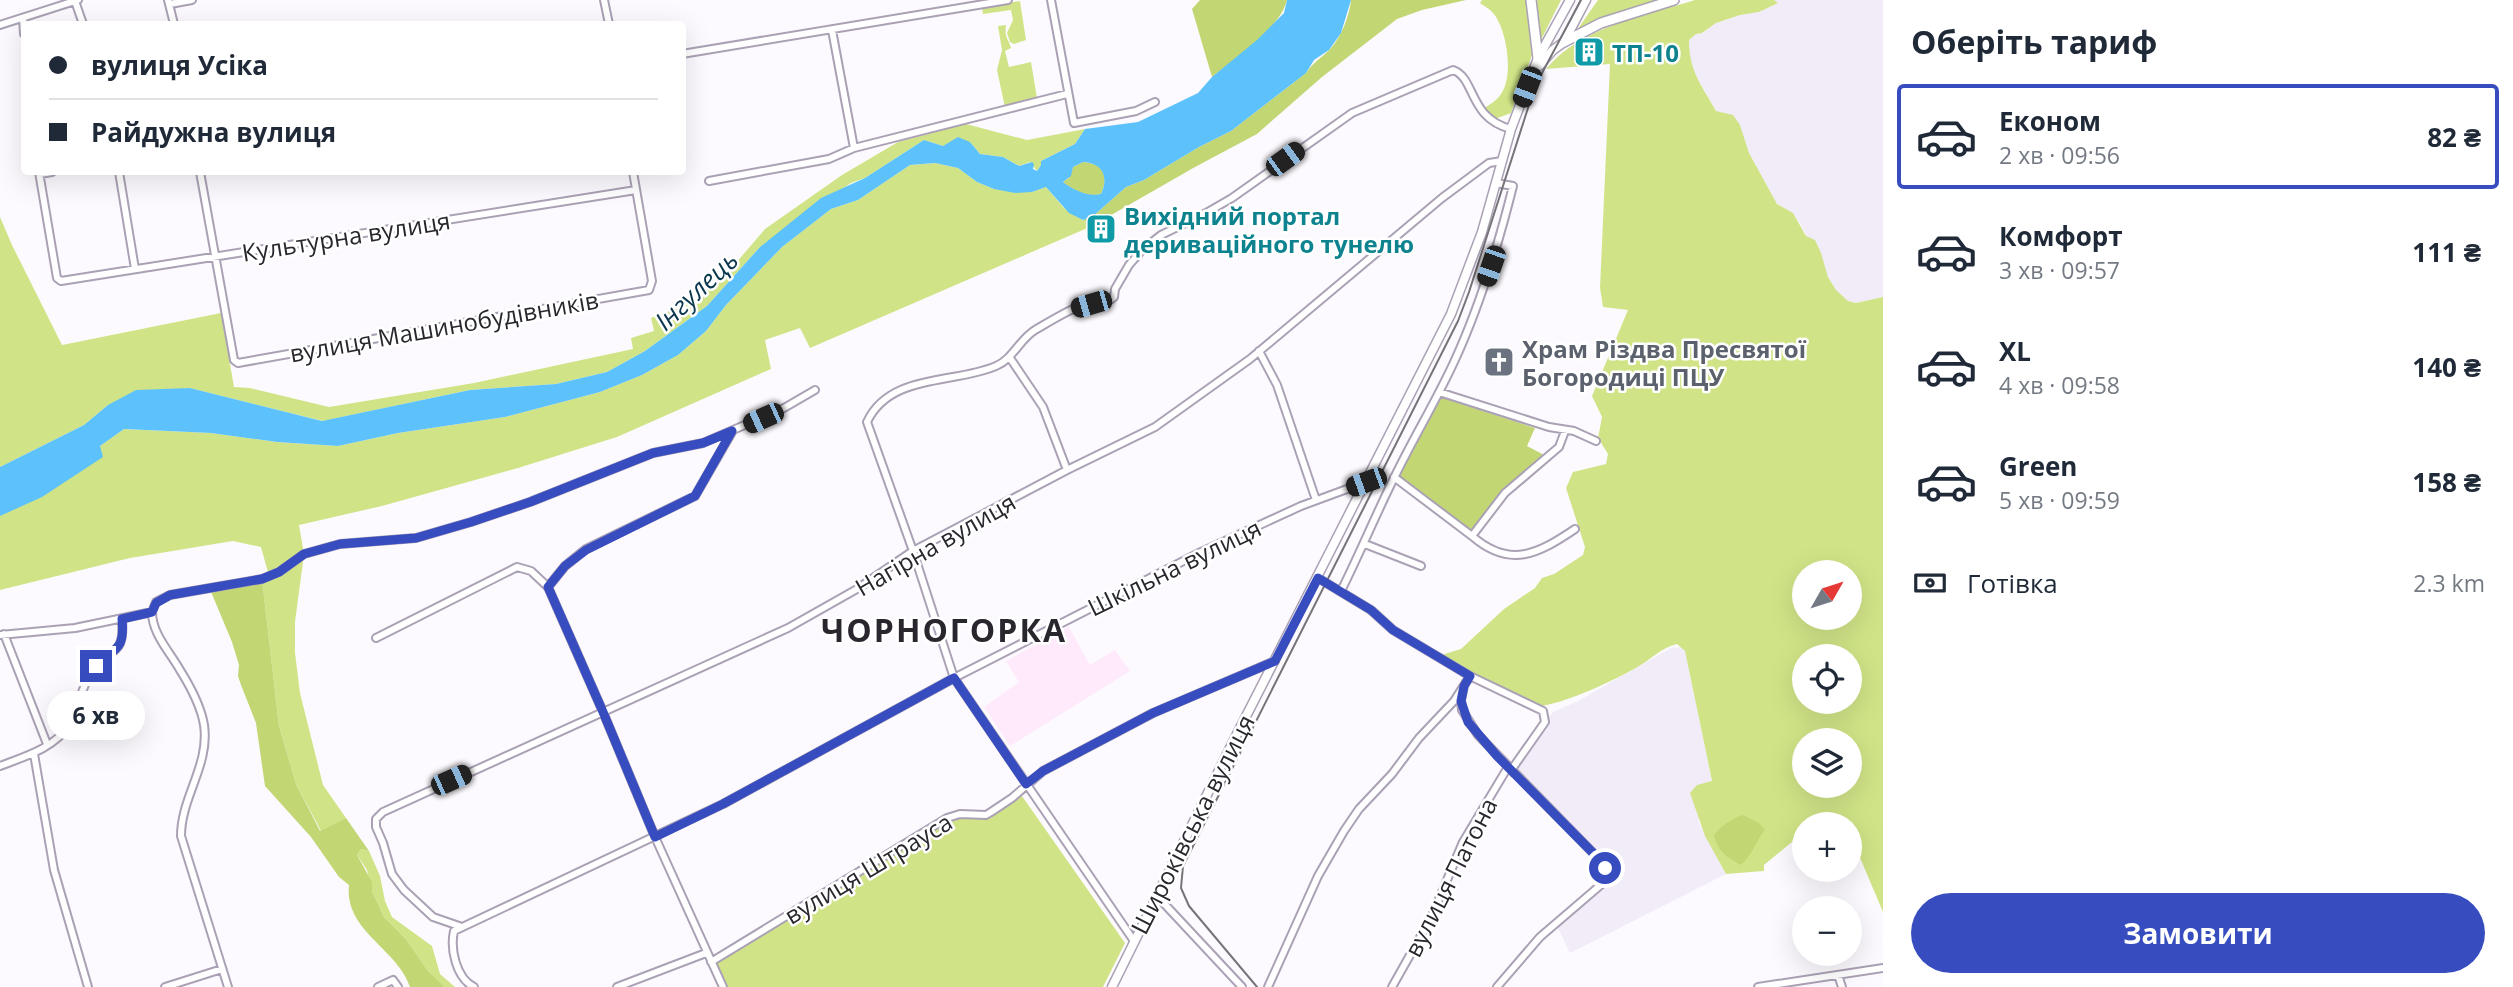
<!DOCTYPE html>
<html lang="uk">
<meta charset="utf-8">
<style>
body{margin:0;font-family:"Open Sans",sans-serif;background:#f6f6f7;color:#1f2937;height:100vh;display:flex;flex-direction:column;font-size:26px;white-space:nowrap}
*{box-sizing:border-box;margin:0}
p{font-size:23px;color:#747a83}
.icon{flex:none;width:38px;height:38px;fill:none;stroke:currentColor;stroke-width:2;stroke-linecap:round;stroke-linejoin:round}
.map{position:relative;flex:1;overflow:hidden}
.panel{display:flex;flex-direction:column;background:#fff;width:630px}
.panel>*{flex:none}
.top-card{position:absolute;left:21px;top:21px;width:665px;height:154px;border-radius:7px;box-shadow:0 7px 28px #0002;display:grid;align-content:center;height:154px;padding:0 28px;background:#fff}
.needle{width:46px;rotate:51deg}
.controls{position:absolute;left:1792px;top:560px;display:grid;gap:14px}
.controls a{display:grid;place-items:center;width:70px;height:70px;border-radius:50%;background:#fff;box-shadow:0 7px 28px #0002;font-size:35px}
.end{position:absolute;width:32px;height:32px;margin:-16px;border:9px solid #374dbf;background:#fff;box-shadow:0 0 0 4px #fff}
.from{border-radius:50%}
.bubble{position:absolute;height:49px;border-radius:24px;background:#fff;box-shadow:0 7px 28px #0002;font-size:23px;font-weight:700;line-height:49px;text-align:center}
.car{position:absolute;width:21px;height:42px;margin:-21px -10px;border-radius:9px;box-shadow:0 0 5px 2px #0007;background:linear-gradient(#222 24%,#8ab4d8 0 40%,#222 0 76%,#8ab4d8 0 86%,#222 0)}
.top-card b{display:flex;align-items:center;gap:24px;height:66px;font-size:26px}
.top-card b+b{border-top:2px solid #e0e1e3}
.top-card i{width:18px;height:18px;background:#1f2937}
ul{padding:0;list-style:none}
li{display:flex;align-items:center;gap:21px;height:105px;margin:0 14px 10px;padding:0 14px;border:4px solid transparent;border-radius:7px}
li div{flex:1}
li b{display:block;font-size:26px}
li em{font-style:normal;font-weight:700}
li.on{border-color:#374dbf}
li>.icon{width:63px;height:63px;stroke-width:1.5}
h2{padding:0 28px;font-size:32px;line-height:84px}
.pay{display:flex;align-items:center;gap:18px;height:77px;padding:0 28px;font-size:26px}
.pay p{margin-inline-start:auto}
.action{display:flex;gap:14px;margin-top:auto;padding:14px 28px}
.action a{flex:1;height:80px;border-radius:42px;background:#374dbf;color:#fff;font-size:28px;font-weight:700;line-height:80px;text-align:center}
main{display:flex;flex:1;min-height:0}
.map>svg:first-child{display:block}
.built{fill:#f1ecf7}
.education{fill:#feeafb}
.green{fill:#d0e487;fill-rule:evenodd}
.forest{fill:#c2d674}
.water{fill:#5dc2fc;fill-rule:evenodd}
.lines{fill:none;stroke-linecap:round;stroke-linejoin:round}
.minor-casing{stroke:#aba1b5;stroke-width:10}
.secondary-casing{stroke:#aba1b5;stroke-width:11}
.primary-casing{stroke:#aba1b5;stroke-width:12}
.minor{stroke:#fff;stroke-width:6}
.secondary{stroke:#fff;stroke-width:8}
.primary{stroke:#fff;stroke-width:9}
.tram{stroke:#767379;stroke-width:2}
.route{stroke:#374dbf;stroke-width:9}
.labels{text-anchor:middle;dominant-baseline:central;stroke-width:5;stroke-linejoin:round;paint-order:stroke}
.culture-label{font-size:24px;font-weight:bold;fill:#0d838f;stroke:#fff;text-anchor:start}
.street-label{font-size:24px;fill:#29262d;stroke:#fff}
.worship-label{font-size:24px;font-weight:bold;fill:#5b616d;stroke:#fff;text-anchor:start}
.water-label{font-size:26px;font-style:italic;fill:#0a374e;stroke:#fff}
.district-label{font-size:32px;font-weight:bold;letter-spacing:2px;fill:#29262d;stroke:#fff}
</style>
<main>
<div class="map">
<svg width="1883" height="987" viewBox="0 0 1883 987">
<rect width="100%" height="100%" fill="#fcfafe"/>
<path class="built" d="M1774 0H1883V297L1856 303 1848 301 1836 290 1828 277 1801 225 1793 213 1777 204 1749 153 1740 125 1733 116 1716 111 1692 69 1689 57V40L1696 34 1703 33 1716 23 1740 15 1759 12 1778 3Z
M1682 647 1685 651 1712 782 1698 821 1726 874 1570 953 1556 924 1604 887 1608 880 1605 868 1516 776 1514 764 1553 712 1578 701 1671 648Z"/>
<path class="education" d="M1069 627 1090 665 1115 650 1130 671 1010 746 984 707 1019 682 1006 661Z"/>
<path class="green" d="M1482 0H1528L1532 55 1511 113 1495 119 1484 108C1490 105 1497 100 1501 94 1514 76 1507 29 1493 13 1490 9 1484 6 1480 3Z
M1535 0H1561L1540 42Z
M1598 0H1666L1603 19 1577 30Z
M1695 0H1774L1778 3 1759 12 1740 15 1716 23 1702 33 1696 34 1689 40C1689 71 1701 84 1716 111L1733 115 1740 125 1749 153 1777 204 1793 213 1806 236 1815 240 1821 253 1828 277 1836 290 1848 301 1856 303 1883 297V912L1850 834V824H1845L1840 815 1817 824H1804V832L1764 865V871L1726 874 1705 836 1690 793 1697 785 1712 781 1685 651 1677 644C1661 648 1653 658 1639 666 1620 678 1558 707 1537 706L1483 681 1438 656 1461 649 1504 609 1535 588 1542 578 1554 574 1583 555 1585 547 1566 488 1573 472 1606 464 1608 454 1598 438 1602 417 1592 396 1628 310 1603 307 1600 288 1610 64 1546 69C1582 26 1644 16 1695 0ZM1804 572H1850V618H1804ZM1804 656H1850V702H1804ZM1804 740H1850V786H1804Z
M1020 1 1026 40 1014 44 1010 42 1007 33 1013 20 1011 10 983 14 982 7Z
M1006 25C1004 38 1009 39 1011 48L1005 51 1009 67 1031 62 1038 104 1006 112 997 70 1002 50 998 26Z
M966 124 1027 140 1085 129 1075 144 1041 161V165L1037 171 1030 162 1019 166 1003 157 980 154 970 142 943 146 924 140 865 178 851 183 760 247 707 306 645 351 607 372 556 384 470 390 323 421 190 388 108 405 84 425 0 467V217L12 245 62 345 221 313 234 387 250 388 329 407 474 383 633 349 631 338 654 331 651 318 678 308 703 294 723 278 765 229 842 175 898 142Z
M935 163 958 168 977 182 994 189 1032 192 1046 187 1064 208 1092 226 810 348 800 328 765 340 771 369 617 437 518 468 382 506 299 525 304 554 295 622V653L300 693 323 785 346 818 321 831 296 784 279 726 262 579 269 576 261 547 233 541 130 558 0 590V516L124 429 211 433 277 442 338 446 398 433 505 417 600 392 642 375 678 355 706 331 726 305 782 247 831 209 858 200 910 165Z
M1022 796 1125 943 1103 987H726L715 964 907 846 957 819 990 818Z
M361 849 369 851 380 876 385 901 392 917 432 946 440 974 455 987H444L441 985 428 971 406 939 384 917 372 891 367 870 357 855Z"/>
<path class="forest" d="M1200 0H1287C1280 29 1235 58 1212 77L1192 9Z
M1351 0H1466L1422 10 1397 19 1322 77 1257 134 1195 167 1092 226 1083 220 1092 217 1126 187 1144 180 1199 147 1231 131 1306 73C1313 62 1323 57 1331 48 1342 35 1349 17 1351 0Z
M1083 162C1105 164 1109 175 1101 194 1088 198 1073 190 1063 182L1069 178 1073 167Z
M1440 397 1535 428 1527 446 1546 456C1515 476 1494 503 1471 532L1397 476Z
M262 579 279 726 296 784 320 831 346 818 369 851 361 849 357 855 372 882V891L384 917 406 939 428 971 444 987H410C397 948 344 931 349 885L339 877 311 837 265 786 256 723 241 685 238 676 239 665 232 642 209 587Z
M1743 815 1759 823 1765 830C1755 842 1753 854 1741 865 1728 858 1717 851 1714 835 1722 825 1731 819 1743 815Z"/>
<path class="water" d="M1287 0H1351L1341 33 1329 50 1314 60 1306 73 1231 131 1199 147 1144 180 1126 187 1092 217 1083 220 1069 213 1046 187 1032 192 1015 193 994 189 977 182 958 168 935 163 910 165 858 200 831 209 782 247 726 305 706 331 678 355 642 375 600 392 505 417 398 433 338 446 277 442 211 433 124 429 100 446 103 457 42 497 0 516V467L84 425 108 405 136 390 190 388 322 421 470 390 556 384 607 372 645 351 707 306 760 247 821 198 865 178 924 140 943 146 958 137 970 142 980 154 1003 157 1019 166 1032 162 1034 164 1033 169 1037 171 1041 165V161L1075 144 1085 129 1138 122 1198 93 1212 77 1257 40 1284 13ZM1083 162C1103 163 1109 177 1101 194 1088 197 1073 190 1063 182L1071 176 1073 167Z"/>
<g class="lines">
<g class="minor-casing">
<path id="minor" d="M168 0 174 24
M604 0 609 24
M1051 0 1074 123 1136 111 1155 102
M75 1 83 24
M170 4 192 0
M23 18 24 34
M0 25 78 0
M832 30 854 148
M682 54 1008 0
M39 172 57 278 61 281 636 190
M119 172 135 269
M200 172 234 360 238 363 649 290 652 281 633 172
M40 174 52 172
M709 181 829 159 854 148 1067 94
M1259 351 1277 385 1316 500
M1010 358 1043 407 1067 470
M1439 392 1549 427 1574 431 1596 441
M1394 477 1472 536 1505 493 1559 447 1565 431
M1472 536C1510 569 1538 554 1575 529
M1365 544 1421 566
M1318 578 1371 610 1393 630 1470 676 1543 711 1545 722 1512 769 1514 773
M548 587 565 566 586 549 695 496 732 432
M1341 591C1360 553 1376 514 1395 476 1414 437 1436 401 1454 362 1480 306 1498 246 1513 186L1496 183
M152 612C152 634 170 652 180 670 190 686 201 706 204 725 210 765 181 797 181 836L228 987
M4 634 47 744
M0 635 75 628 152 612 156 602 170 595 262 579 279 572 304 554 340 544 416 538 471 522 530 502 653 453 703 443 784 408 815 390
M376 638 517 567 531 571 548 587 603 712 655 837 723 987
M1464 686 1461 700 1462 710 1478 735 1598 858 1605 868 1606 877 1603 883 1540 937 1497 987
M34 754 54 870 88 987
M0 766C23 757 55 748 69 725 79 708 81 687 92 671 110 646 125 658 122 619
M1157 896 1242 987
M462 927 433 917 404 890 392 874 383 843 376 827V819L383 812 788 628 857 589 913 551 1067 470 1155 427 1250 359 1442 198 1489 163 1502 161
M1134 941 954 678 913 551 867 422C890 373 955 384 996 366 1013 359 1019 340 1035 330 1047 323 1060 315 1073 309 1086 304 1104 306 1114 297L1115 289 1129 265 1142 250 1161 235 1206 213 1232 198 1352 113 1453 70C1476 78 1468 118 1511 129
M711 962 947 818 960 814 986 815 991 812 1012 798 1043 771 1153 713 1275 661
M1838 975 1842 987
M165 987 222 969
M378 987 393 980 398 987
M474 987C456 978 450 949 454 931L723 804 954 678 1201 552 1301 506 1366 482
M617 987 706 953
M1268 987 1318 876 1344 831 1359 809 1392 774 1419 738 1454 701 1470 676
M1392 987 1431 918 1463 842 1508 767
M1758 987 1883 968"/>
</g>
<g class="secondary-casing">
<path id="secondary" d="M1539 66 1553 50 1564 42 1586 0
M1112 987 1236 736 1451 314 1482 232 1511 129 1538 58 1570 0"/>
</g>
<g class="primary-casing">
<path id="primary" d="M1531 0 1538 58
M1564 42 1601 23 1674 0"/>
</g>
<use href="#minor" class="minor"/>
<use href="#secondary" class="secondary"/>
<use href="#primary" class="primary"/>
<path class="tram" d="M1257 987 1189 906 1181 888 1183 866 1458 321 1469 292 1528 108 1541 75 1581 0"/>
</g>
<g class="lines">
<path class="route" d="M96 666C116 647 125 650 122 619L152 612 156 603 170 595 262 579 279 572 304 554 340 544 416 538 471 522 530 502 653 453 703 443 732 431 695 496 586 550 565 566 548 587 603 712 655 837 723 804 954 678 1026 784 1043 771 1153 713 1275 661 1318 578 1371 610 1393 630 1470 676 1464 686 1461 701 1468 722 1497 756 1598 858 1605 868"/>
</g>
<defs>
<g id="building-square" transform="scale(1.575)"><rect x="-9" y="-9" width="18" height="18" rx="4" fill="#0f9aa8" stroke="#fff"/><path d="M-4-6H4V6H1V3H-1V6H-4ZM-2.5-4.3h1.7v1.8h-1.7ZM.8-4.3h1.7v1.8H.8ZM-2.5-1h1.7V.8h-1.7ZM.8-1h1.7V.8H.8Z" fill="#fff"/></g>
<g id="church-square" transform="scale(1.575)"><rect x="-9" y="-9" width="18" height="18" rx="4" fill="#6b7280" stroke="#fff"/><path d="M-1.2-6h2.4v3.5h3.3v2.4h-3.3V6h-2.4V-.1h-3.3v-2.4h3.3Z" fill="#fff"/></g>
</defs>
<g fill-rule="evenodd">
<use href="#building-square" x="1589" y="52"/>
<use href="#building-square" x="1101" y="229"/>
<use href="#church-square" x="1499" y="362"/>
</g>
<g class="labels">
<g class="culture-label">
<text x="1612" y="52">ТП-10</text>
<text x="1124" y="215">Вихідний портал<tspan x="1124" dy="28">дериваційного тунелю</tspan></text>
</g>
<g class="street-label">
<text transform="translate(346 236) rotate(-9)">Культурна вулиця</text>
<text transform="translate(444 326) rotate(-10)">вулиця Машинобудівників</text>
<text transform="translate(935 544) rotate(-30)">Нагірна вулиця</text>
<text transform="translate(1174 567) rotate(-26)">Шкільна вулиця</text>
<text transform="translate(1192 824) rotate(-63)">Широківська вулиця</text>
<text transform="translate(868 868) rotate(-31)">вулиця Штрауса</text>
<text transform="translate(1450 877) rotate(-63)">вулиця Патона</text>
</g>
<g class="worship-label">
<text x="1522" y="348">Храм Різдва Пресвятої<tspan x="1522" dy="28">Богородиці ПЦУ</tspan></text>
</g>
<g class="water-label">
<text transform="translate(696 290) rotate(-43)">Інгулець</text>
</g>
<g class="district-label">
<text x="944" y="629">ЧОРНОГОРКА</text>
</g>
</g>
</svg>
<div class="controls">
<a><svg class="needle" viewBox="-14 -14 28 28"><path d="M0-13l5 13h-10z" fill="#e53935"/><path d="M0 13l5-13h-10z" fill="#747a83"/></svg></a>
<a><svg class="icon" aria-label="locate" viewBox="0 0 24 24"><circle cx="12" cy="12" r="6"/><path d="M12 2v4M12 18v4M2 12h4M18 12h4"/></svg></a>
<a><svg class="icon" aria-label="layers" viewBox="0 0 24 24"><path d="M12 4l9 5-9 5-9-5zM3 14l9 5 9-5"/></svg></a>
<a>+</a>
<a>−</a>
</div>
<i class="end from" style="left:1605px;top:868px"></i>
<i class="end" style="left:96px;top:666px"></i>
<div class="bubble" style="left:47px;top:691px;width:98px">6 хв</div>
<i class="car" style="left:1527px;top:87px;rotate:201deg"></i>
<i class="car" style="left:1285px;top:159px;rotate:54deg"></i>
<i class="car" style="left:1491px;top:266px;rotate:199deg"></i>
<i class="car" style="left:1091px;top:304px;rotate:254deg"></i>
<i class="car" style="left:763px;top:418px;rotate:246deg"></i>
<i class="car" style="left:1366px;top:482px;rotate:250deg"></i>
<i class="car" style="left:451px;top:780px;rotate:66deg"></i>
<div class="top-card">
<b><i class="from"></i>вулиця Усіка</b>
<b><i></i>Райдужна вулиця</b>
</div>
</div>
<section class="panel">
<h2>Оберіть тариф</h2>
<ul>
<li class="on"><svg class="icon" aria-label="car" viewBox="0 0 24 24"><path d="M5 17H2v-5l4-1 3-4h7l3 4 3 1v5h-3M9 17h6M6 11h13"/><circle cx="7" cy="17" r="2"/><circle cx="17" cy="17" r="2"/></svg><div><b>Економ</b><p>2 хв · 09:56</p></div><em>82 ₴</em></li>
<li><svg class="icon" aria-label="car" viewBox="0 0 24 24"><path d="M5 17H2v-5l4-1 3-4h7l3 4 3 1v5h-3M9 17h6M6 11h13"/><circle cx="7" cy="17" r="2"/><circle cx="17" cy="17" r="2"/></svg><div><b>Комфорт</b><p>3 хв · 09:57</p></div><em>111 ₴</em></li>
<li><svg class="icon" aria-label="car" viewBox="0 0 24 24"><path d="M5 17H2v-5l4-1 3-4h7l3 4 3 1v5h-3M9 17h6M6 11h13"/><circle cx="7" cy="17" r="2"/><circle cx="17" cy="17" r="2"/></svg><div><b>XL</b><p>4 хв · 09:58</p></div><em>140 ₴</em></li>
<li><svg class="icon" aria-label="car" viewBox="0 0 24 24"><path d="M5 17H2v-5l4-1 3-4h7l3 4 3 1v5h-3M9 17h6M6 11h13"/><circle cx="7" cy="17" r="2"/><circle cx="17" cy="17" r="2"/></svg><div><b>Green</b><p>5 хв · 09:59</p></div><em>158 ₴</em></li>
</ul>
<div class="pay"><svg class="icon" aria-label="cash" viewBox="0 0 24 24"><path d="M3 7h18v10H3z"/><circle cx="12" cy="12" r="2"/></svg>Готівка<p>2.3 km</p></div>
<div class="action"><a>Замовити</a></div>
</section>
</main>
